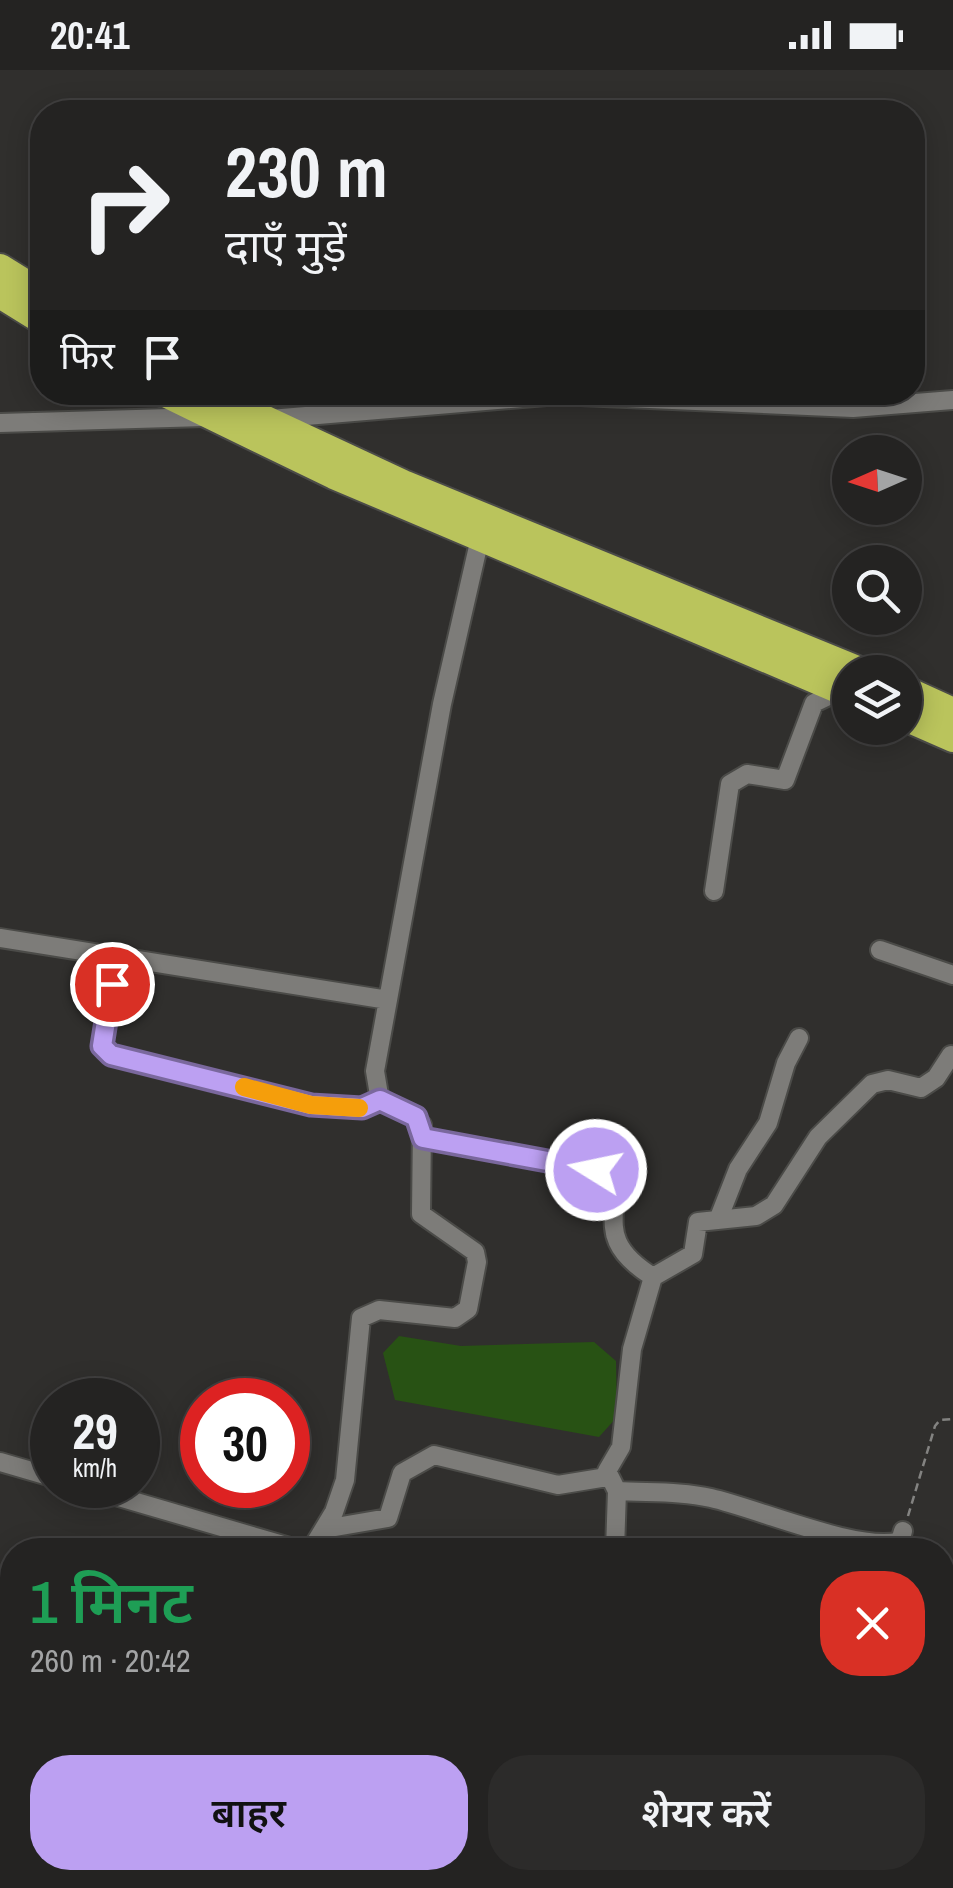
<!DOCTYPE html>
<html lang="hi">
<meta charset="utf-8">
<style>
body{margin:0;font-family:"Archivo Narrow","Noto Sans Devanagari",sans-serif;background:#2c2b2a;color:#f1f3f6;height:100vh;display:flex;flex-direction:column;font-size:38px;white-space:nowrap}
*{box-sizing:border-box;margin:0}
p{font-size:32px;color:#a3a4a5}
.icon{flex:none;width:55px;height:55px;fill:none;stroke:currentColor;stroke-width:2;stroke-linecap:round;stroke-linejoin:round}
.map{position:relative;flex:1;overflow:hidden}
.details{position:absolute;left:0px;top:1468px;width:955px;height:352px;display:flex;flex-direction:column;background:#242322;border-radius:40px 40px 0 0;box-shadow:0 5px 25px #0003,0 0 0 2px #414040}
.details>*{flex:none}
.hud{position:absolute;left:30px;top:30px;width:895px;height:305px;border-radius:40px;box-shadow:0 5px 25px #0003,0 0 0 2px #414040;background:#242322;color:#f1f3f6;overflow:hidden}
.needle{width:65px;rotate:267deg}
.buttons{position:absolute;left:832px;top:365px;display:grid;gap:20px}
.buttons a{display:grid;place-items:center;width:90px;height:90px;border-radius:50%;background:#242322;box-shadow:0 5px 25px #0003,0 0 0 2px #414040;font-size:50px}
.speed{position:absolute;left:30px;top:1308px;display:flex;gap:20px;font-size:50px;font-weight:700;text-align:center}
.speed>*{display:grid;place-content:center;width:130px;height:130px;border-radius:50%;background:#242322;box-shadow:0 5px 25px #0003,0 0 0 2px #414040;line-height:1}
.speed small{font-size:25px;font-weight:400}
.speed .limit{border:15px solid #d22;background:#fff;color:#111}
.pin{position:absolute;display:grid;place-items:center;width:85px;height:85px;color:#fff;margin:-42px;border:5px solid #fff;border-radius:50%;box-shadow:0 2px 10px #0007}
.me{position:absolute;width:110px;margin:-55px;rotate:280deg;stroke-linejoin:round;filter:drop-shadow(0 0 8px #0008)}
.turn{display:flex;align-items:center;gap:35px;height:210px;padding:0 30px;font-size:45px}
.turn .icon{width:130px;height:130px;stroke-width:2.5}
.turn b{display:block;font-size:70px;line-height:85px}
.then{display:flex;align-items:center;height:95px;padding:0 30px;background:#0003;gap:20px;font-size:38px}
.round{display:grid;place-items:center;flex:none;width:105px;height:105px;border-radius:40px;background:#2c2b2a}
.summary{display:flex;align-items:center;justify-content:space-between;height:170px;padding:0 30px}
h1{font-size:60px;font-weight:600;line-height:75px;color:#1e9e55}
.cta{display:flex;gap:20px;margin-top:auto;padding:20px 30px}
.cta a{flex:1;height:115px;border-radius:40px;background:#bca0f2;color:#111;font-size:40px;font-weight:600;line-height:115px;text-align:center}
.cta a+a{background:#2c2b2a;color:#f1f3f6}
.status{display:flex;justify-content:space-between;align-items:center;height:70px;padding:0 50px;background:#242322;direction:ltr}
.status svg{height:28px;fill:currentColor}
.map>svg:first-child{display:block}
.water{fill:#285214}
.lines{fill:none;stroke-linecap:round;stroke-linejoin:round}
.minor-casing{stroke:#4b4b48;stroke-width:22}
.highway-casing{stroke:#4b4b48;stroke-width:32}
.path{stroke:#838381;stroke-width:2.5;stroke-dasharray:8 5;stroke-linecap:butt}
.minor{stroke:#7d7c79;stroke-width:18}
.highway{stroke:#bac45c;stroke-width:28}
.route-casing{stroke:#7a689d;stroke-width:25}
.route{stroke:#bca0f2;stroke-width:18}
.slow{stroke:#f59e0b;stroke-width:18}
</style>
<div class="status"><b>20:41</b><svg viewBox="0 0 49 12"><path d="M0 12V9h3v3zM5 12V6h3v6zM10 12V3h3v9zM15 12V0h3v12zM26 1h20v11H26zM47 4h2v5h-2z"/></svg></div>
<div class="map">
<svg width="953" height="1818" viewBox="0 0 953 1818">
<rect width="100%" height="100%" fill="#302f2d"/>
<path class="water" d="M399,1266L461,1276L594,1272L616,1291L617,1347L599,1367L395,1330L383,1283Z"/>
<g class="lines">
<g class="minor-casing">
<path id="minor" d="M270,349L558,325L853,338L953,330
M0,353L204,347
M714,821L730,714L747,704L785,710L814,633L841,620
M0,868L388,930
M880,880L953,905
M117,887L103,968L105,981L111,985L311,1035L362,1038L380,1031
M423,1068L605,1101C631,1138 586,1165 653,1207
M718,1150L738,1099L768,1053L786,993L799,968
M0,1392L52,1407
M78,1415L300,1480
M617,1421C648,1423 681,1421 711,1428C756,1438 860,1483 900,1471L903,1461
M324,1459L388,1448L402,1403L434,1385L558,1415L607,1407
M311,1480L334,1442L345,1410L361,1248L379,1240L455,1248L468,1239L477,1192L475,1182L421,1144L422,1055L408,1042L380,1031L375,1001L442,634L480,468
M615,1480L617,1421L607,1401L621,1377L632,1279L653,1207L693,1184L698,1152L756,1146L774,1135L818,1067L872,1014L888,1010L921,1018L936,1008L951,985
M942,1723L953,1724
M446,1808L450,1818
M559,1808L594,1818
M869,1808L890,1818
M183,1818L185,1808
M374,1818L378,1808
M645,1818L654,1808"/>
</g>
<g class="highway-casing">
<path id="highway" d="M0,198L42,224
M0,224L42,250
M163,322L334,405L850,624
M206,322L403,414L862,602
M905,620L953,642
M905,647L953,668"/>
</g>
<path class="path" d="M908,1446L935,1356L940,1350L953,1349"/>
<use href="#minor" class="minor"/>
<use href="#highway" class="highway"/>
</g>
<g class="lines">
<g class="route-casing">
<path id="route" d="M112,914L102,976L111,985L311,1035L362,1038L380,1030L416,1047L423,1068L596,1100"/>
</g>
<use href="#route" class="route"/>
<path class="slow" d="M244,1017L311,1035L359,1038"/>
</g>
</svg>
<div class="buttons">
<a><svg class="needle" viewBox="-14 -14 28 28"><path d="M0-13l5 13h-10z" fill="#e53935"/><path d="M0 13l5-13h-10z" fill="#a3a4a5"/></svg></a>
<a><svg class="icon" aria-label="search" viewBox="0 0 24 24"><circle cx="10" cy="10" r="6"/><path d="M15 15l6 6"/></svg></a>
<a><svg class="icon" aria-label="layers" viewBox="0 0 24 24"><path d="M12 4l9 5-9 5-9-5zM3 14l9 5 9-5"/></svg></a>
</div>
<div class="speed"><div>29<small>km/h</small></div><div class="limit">30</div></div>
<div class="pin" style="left:112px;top:914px;background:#d93025"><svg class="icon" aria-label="arrive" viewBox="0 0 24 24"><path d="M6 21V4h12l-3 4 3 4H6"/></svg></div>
<svg class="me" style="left:596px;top:1100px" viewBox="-20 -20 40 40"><circle r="17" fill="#bca0f2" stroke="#fff" stroke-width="3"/><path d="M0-11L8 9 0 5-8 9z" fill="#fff"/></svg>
<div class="hud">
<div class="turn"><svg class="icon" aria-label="right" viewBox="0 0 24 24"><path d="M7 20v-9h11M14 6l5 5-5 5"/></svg><div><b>230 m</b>दाएँ मुड़ें</div></div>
<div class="then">फिर<svg class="icon" aria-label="arrive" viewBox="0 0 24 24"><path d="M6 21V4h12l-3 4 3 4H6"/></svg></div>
</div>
<section class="details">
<div class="summary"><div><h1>1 मिनट</h1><p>260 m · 20:42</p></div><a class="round" style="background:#d93025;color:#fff"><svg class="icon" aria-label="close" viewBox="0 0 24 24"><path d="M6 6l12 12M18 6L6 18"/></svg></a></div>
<div class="cta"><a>बाहर</a><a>शेयर करें</a></div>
</section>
</div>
